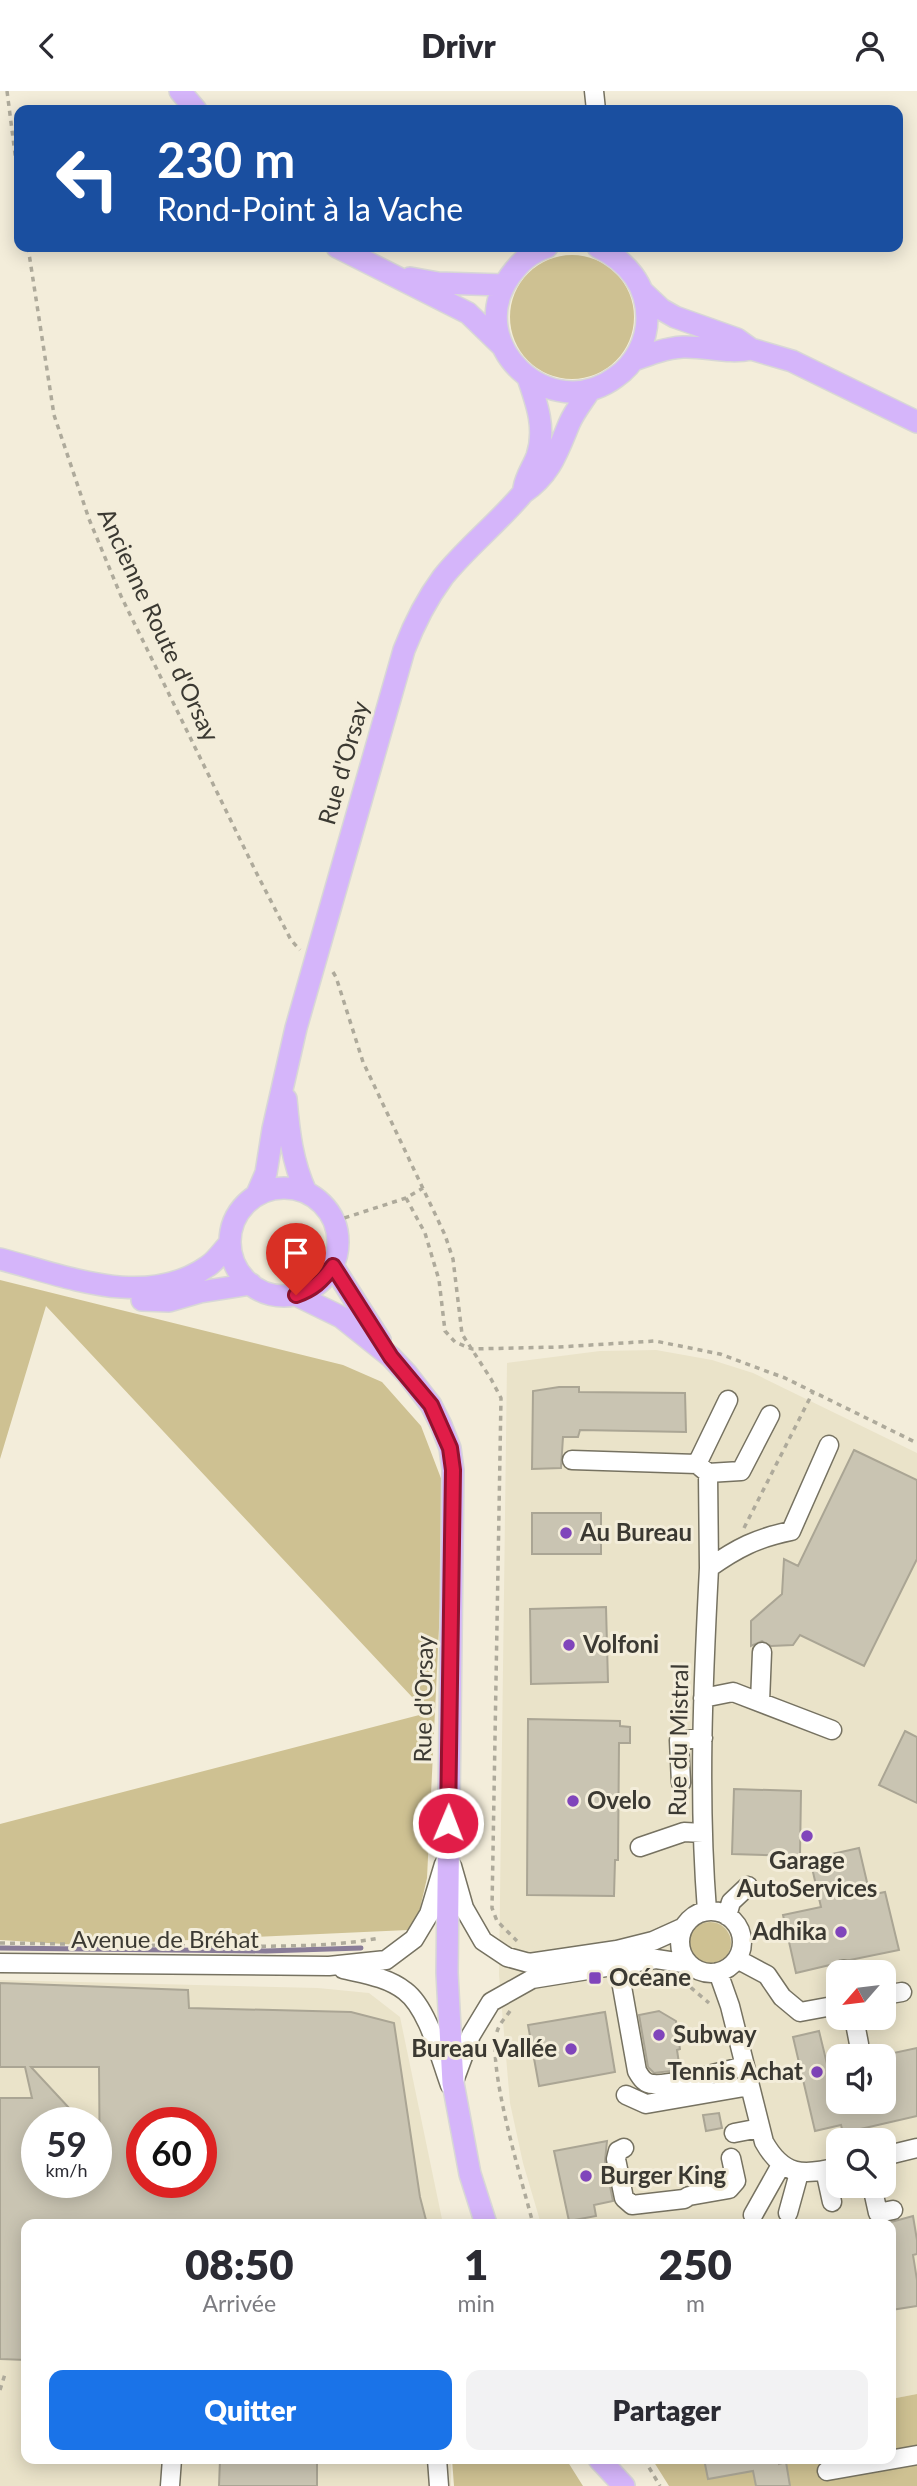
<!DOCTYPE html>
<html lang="fr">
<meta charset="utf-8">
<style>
body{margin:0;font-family:Lato,sans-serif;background:#f2f2f3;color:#2b2b33;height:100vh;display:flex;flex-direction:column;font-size:26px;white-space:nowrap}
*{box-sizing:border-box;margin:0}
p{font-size:23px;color:#7c7c81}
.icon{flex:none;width:38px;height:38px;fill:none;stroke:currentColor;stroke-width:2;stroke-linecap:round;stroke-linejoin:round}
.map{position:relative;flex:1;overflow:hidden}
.side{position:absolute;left:21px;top:2128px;width:875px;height:245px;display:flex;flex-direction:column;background:#fff;border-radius:14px;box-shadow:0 4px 18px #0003}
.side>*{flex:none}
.top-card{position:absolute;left:14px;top:14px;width:889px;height:147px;border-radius:14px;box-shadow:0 4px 18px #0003;background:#1a4fa0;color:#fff;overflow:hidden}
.needle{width:46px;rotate:242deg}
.fabs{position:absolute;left:826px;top:1869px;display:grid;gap:14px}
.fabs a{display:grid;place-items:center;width:70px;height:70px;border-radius:14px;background:#fff;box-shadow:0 4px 18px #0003;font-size:35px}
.speed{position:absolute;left:21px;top:2016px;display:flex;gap:14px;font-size:35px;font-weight:700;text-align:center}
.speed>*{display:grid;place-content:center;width:91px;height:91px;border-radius:50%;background:#fff;box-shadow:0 4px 18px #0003;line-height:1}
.speed small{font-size:18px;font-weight:400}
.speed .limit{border:10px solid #d22;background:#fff;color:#111}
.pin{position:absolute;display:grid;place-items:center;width:60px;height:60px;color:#fff;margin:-72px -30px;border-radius:50% 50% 50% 0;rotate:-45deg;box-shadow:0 0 7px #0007}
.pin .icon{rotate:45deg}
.me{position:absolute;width:77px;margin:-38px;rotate:1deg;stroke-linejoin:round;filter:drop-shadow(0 0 5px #0008)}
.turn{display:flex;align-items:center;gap:24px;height:147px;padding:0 28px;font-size:32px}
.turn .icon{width:91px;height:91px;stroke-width:2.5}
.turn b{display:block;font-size:49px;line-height:60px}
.eta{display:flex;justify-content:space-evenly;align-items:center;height:119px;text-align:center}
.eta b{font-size:42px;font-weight:800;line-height:49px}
.action{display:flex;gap:14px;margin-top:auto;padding:14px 28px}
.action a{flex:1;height:80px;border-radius:14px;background:#1a73e8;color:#fff;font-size:28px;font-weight:800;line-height:80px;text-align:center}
.action a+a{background:#f2f2f3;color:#2b2b33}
header{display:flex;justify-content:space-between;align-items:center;height:91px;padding:0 28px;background:#fff;font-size:32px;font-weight:800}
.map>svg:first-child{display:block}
.built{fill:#eae3c9;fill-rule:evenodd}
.green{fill:#cec192}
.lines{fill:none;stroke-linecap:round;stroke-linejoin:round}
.stream{stroke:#897c98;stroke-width:5}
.building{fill:#c9c4b2;stroke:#aaa594;stroke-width:2;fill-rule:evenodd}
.minor-casing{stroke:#767261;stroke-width:21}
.major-casing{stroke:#d8d7d6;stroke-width:24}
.path{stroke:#aeaa9b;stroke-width:3.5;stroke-dasharray:5 5;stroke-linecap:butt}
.minor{stroke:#fff;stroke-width:18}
.major{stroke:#d5b5fa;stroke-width:21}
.route-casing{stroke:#92132f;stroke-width:18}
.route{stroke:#e11d48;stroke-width:12}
.poi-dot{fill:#8045bb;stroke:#f3edda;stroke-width:2.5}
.labels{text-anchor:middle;stroke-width:6;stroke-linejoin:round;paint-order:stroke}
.street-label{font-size:24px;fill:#3b3932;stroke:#f3edda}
.poi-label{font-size:24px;font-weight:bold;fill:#3b3932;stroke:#f3edda;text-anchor:start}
</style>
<header><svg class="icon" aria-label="back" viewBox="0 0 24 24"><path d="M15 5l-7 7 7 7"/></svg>Drivr<svg class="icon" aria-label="person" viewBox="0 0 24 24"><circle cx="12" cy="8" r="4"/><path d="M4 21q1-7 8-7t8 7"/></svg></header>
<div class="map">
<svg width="917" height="2395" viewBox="0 0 917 2395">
<rect width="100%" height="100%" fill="#f3edda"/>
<path class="built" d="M656,1259L712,1269L753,1282L917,1362V2303L891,2308V2133H541L523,2072L510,2012L499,1884L507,1272L600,1260ZM838,1881H884V1927H838ZM838,1965H884V2011H838ZM838,2049H884V2095H838Z
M0,1889L318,1897L369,1902L400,1926L443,2133H26V2368H451V2395H0ZM37,2032H96V2091H37ZM142,2032H201V2091H142Z"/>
<path class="green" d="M510 226a62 62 0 1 1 124 0a62 62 0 1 1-124 0Z
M0,1189L343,1274L382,1291L421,1335L442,1390L440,1516L427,1787L418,1826L408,1839L80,1854L0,1849V1733L427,1622L46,1215L0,1368Z
M689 1852a21 21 0 1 1 42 0a21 21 0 1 1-42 0Z
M917,2303V2395H669L652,2368H891V2308Z
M452,2368H566L583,2395H454Z"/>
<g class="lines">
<path class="stream" d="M0,1857L266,1860L361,1857"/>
</g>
<path class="building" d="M559,1296H579V1301L685,1302L686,1341L580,1339L578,1346H563L561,1377L532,1378L533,1300Z
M854,1359L917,1389V1468L864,1575L800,1544L793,1554L771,1555L762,1550L751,1555V1530L782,1503L784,1468L798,1475Z
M532,1422H601V1463H532Z
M606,1516L608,1591L531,1593L530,1518Z
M528,1628L620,1630V1635L630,1636V1652H619L618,1769H615L614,1805L527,1804Z
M905,1640L917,1646V1712L879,1694Z
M734,1698L801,1700L800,1765L732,1763Z
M859,1757L870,1804L885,1801L899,1859L850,1869H840L834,1873L796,1882L783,1824L821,1816L810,1768Z
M0,1892L188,1899L189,1917L351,1921L394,1932L420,2106L427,2133H26V2269L0,2268V2007H32L25,1976H0ZM31,1976H99L100,2091H37V2032H83ZM142,2032H201V2091H142Z
M659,1920L676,1930L680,1958L677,1959L680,1979L654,1982L648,1976L639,1924Z
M605,1921L615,1981L539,1995L528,1934Z
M819,1940L828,1977L838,1974V2011H884V1964L917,1957V2025L843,2042L841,2034L815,2040L793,1946Z
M719,2022L722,2037L706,2040L703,2024Z
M607,2050L605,2070L613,2110L594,2114L596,2125L569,2130L554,2060Z
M913,2125L917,2149V2163L913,2164L917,2189V2215L891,2219V2131Z
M220,2368H317V2395H219Z
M704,2368H779V2373L786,2371L790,2395H756L753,2380L708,2388Z"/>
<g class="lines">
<g class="minor-casing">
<path id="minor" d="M594,0L596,19
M572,1369L697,1373L708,1382L709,1477
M697,1373L728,1309
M708,1382L741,1380L770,1324
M703,1607L733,1601L832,1639
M760,1611L762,1561
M681,1692L679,1649L703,1647
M640,1756L684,1741L703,1742
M452,1775L464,1817L483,1850L507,1866L529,1872L617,1859L653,1850L684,1836
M707,1820C698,1706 703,1592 709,1477C737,1457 757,1447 791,1440L829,1354
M680 1851a31 31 0 1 1 62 0a31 31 0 1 1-62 0Z
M727,1825L731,1811L748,1795
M737,1868L767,1884L782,1906L800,1921L838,1914
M0,1872L329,1875L386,1869L414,1848L429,1823L444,1773
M618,1873L637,1980C641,1987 645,1993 653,1993C674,1995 722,1980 745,1975
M343,1878C364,1883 387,1886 405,1900C428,1917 440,1967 450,1994
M844,1879L845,1881
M718,1881L730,1915L764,2051C783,2085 803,2085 838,2076
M884,1904L902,1901
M854,1927L859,1953
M454,1990L471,1944L491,1911L532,1888L656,1868L689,1873
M626,2004L646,2013L750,1995
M734,2042L760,2037
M624,2057L618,2060L616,2068L624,2107L632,2114L684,2108L689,2105L729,2098L736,2090L731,2067
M884,2065L917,2057
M825,2079L832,2111
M872,2095L878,2122L893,2119
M788,2122L799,2082
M753,2124L781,2074
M437,2368L439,2395
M827,2380L917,2364
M170,2395L172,2368"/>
</g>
<g class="major-casing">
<path id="major" d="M180,0L196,19
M337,156L468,222L502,255
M547,156C530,162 520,171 510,185C462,253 550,335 616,286C635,273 647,250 647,227C647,193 626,170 598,156
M410,187L438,192L504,194
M643,201L661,218L675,226L737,248L751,258L792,270L917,331
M634,269C650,263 666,257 683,256C706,255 728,263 751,258
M524,397C526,385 533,376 537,365C546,338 537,313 528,287
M286,1008C289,1042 292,1070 306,1101
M230 1151a54 54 0 1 1 108 0a54 54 0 1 1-108 0Z
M257,1103L266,1082L273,1038L296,937L404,559C414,533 426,509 443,486C467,456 498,432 523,402C550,384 557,362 569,333C574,321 583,310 590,299
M0,1168C66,1185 146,1219 208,1175C216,1170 223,1159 230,1152
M333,1175L380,1249
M296,1204L341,1226L391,1266L407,1283L431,1314L441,1334L450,1357L453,1379L447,1882L453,1992L470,2083L486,2133
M142,1209L169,1210L200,1201L251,1193
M599,2368L624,2395"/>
</g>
<path class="path" d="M7,0L19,94
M28,156L54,324L89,428L121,505L257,783L291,849L300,859
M333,881L336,886L363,971L445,1144L453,1168L462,1243L491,1288L501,1307L492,1817L497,1830L517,1850
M406,1107L425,1142L439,1189L445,1240L455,1251L472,1258L559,1256L655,1250L720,1263L785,1287L917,1352
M335,1130L406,1107L423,1097
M744,1437L813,1301
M0,1852L204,1855
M211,1855C267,1855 325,1857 380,1847
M683,1890L709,1912
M510,1920C506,1926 500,1932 498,1938C484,1969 524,2096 533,2133
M0,2299L5,2283
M644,2368L660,2395"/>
<use href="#minor" class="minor"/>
<use href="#major" class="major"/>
</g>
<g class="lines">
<g class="route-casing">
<path id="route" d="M296,1204C313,1198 322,1190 333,1175L391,1266L431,1314L450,1357L453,1379L448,1732"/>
</g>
<use href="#route" class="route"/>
</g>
<g class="poi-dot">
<circle cx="566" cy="1442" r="7"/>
<circle cx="569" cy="1554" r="7"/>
<circle cx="573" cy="1710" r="7"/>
<circle cx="807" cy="1745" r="7"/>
<circle cx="841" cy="1841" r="7"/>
<rect x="588" y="1880" width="14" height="14" rx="3.5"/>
<circle cx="659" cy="1944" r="7"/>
<circle cx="571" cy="1958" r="7"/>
<circle cx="817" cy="1981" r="7"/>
<circle cx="586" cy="2085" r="7"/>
</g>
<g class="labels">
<g class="street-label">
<text transform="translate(158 534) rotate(65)" y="8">Ancienne Route d'Orsay</text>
<text transform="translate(344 672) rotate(-74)" y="8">Rue d'Orsay</text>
<text transform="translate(424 1608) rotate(-89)" y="8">Rue d'Orsay</text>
<text transform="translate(679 1649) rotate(-89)" y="8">Rue du Mistral</text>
<text x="165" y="1857">Avenue de Bréhat</text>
</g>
<g class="poi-label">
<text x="580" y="1450">Au Bureau</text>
<text x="583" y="1562">Volfoni</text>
<text x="587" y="1718">Ovelo</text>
<text x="807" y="1778" text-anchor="middle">Garage<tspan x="807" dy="28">AutoServices</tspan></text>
<text x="827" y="1849" text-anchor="end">Adhika</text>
<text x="609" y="1895">Océane</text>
<text x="673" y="1952">Subway</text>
<text x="557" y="1966" text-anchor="end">Bureau Vallée</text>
<text x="803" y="1989" text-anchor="end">Tennis Achat</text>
<text x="600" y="2093">Burger King</text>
</g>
</g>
</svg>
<div class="fabs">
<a><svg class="needle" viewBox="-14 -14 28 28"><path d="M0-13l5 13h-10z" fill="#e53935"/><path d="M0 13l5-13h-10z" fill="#7c7c81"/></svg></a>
<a><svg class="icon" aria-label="sound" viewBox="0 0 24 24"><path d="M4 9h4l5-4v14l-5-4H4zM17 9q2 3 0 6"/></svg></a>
<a><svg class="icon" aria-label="search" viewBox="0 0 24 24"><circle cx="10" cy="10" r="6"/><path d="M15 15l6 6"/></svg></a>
</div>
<div class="speed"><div>59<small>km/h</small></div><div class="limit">60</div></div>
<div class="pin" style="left:296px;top:1204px;background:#d93025"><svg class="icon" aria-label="arrive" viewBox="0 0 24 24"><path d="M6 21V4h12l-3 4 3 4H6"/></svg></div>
<svg class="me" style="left:448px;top:1732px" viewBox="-20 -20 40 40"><circle r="17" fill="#e11d48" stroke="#fff" stroke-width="3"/><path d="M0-11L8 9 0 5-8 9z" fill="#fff"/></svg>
<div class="top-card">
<div class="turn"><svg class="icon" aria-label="left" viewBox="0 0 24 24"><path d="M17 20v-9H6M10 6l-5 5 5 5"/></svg><div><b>230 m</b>Rond-Point à la Vache</div></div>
</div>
<section class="side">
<div class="eta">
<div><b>08:50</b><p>Arrivée</p></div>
<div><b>1</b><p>min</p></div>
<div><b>250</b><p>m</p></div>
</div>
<div class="action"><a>Quitter</a><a>Partager</a></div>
</section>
</div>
